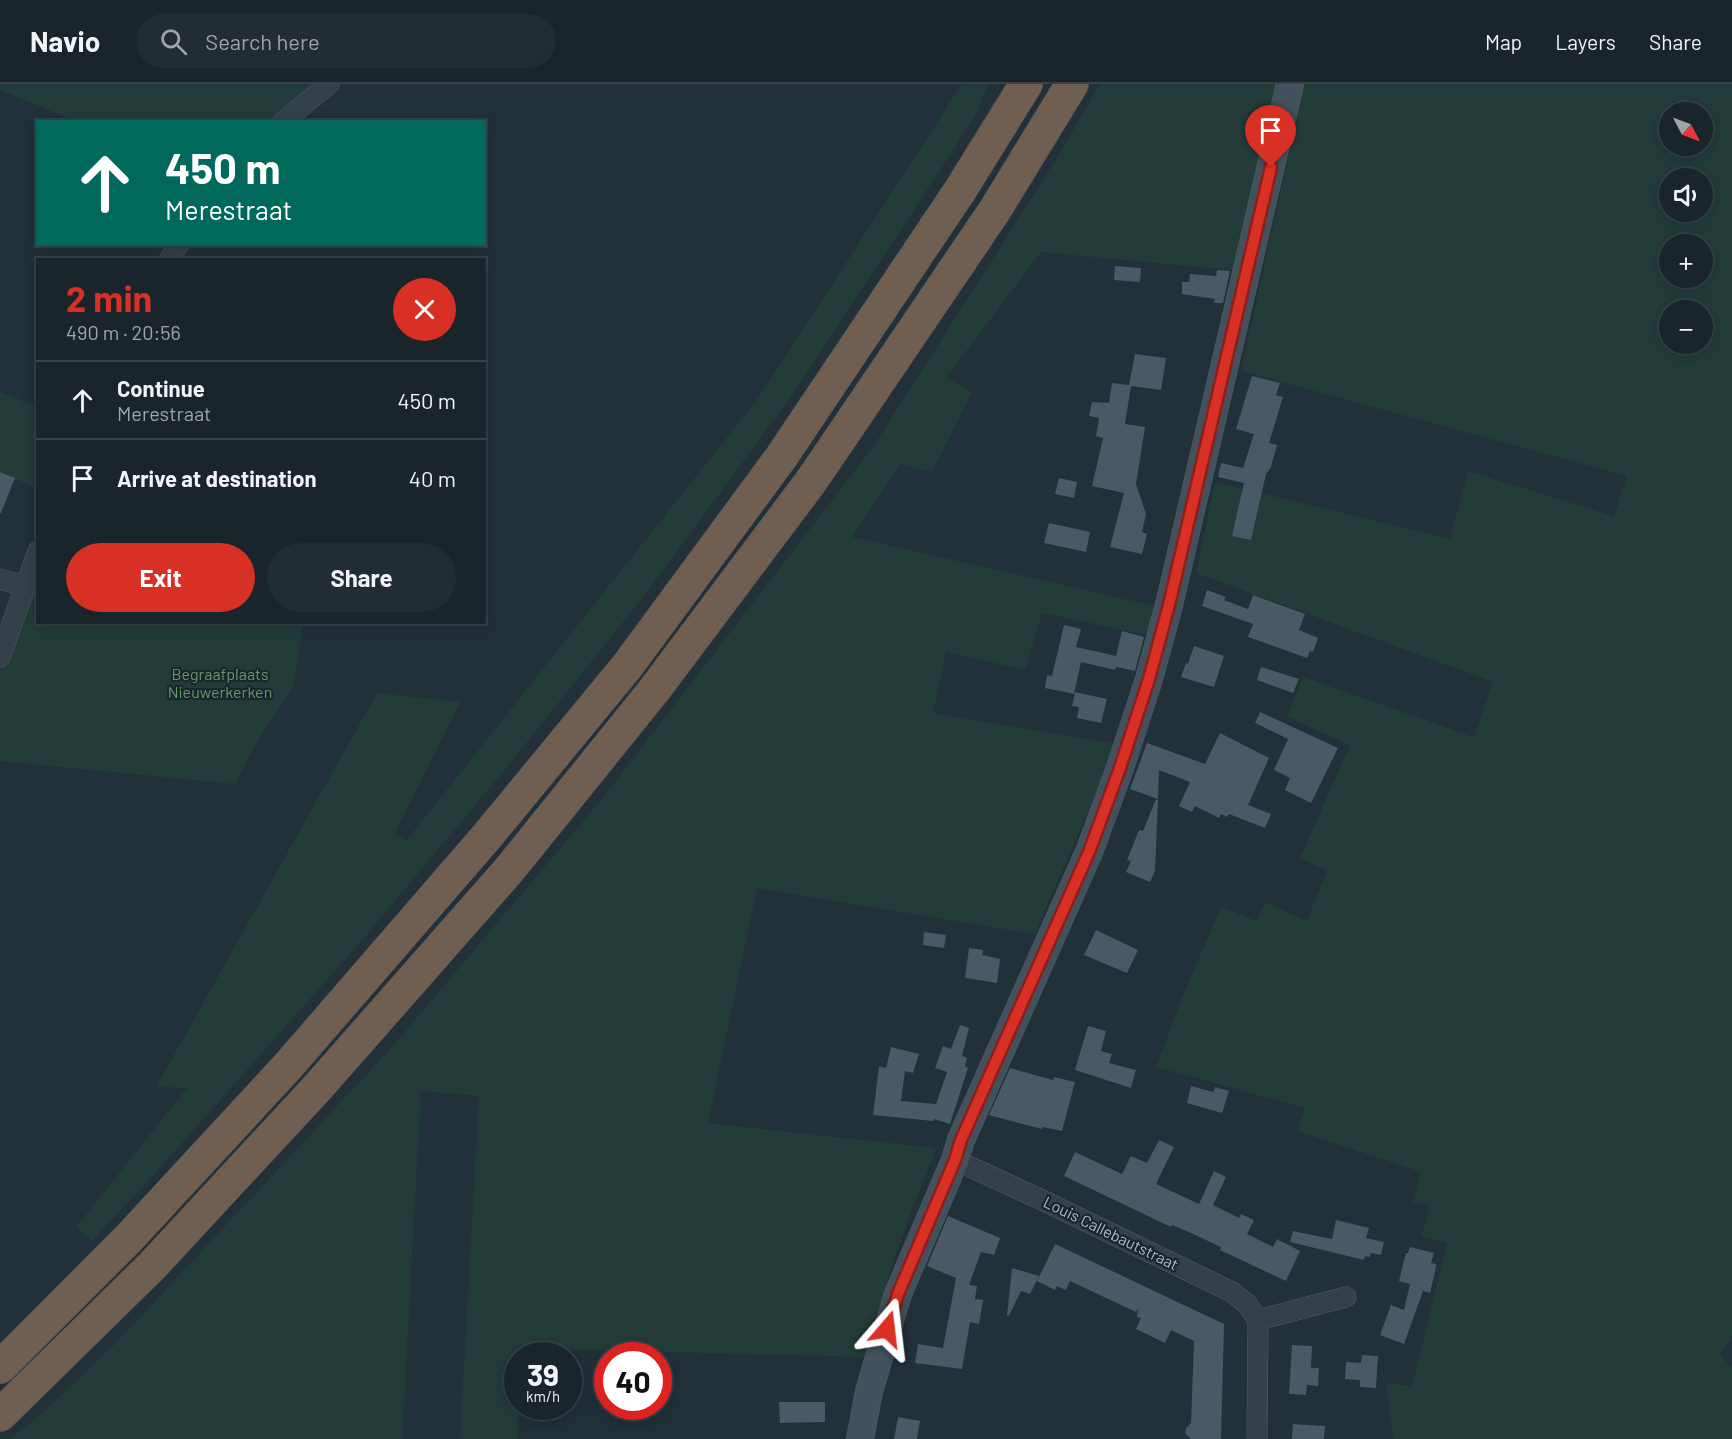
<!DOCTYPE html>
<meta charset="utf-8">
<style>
body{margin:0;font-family:Barlow,sans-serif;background:#222c33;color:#f1f3f6;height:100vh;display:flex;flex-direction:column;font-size:22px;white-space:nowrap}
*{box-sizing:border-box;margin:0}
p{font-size:20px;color:#9fa4a9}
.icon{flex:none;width:33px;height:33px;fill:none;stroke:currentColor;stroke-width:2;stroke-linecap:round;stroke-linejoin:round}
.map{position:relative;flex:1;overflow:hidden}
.side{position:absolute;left:36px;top:174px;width:450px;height:366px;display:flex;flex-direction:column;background:#19242b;border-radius:0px;box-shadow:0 3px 15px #0003,0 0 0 2px #374147}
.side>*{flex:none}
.top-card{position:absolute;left:36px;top:36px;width:450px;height:126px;border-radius:0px;box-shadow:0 3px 15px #0003,0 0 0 2px #374147;background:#00695c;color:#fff;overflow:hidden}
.needle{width:39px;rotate:131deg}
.tools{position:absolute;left:1659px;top:18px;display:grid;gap:12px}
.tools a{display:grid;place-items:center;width:54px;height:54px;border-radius:50%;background:#19242b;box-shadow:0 3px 15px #0003,0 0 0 2px #374147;font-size:30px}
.speed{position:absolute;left:504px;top:1258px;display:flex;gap:12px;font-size:30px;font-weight:700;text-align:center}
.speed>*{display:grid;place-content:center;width:78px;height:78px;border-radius:50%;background:#19242b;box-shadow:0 3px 15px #0003,0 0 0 2px #374147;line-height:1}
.speed small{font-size:15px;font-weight:400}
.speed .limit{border:9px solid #d22;background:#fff;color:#111}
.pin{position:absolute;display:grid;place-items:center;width:51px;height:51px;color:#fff;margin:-62px -26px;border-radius:50% 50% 50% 0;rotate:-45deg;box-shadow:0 0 6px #0007}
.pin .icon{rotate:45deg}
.me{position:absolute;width:66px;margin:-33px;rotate:17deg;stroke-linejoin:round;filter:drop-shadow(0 0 4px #0008)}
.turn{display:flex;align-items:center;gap:21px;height:126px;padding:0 30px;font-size:27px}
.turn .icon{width:78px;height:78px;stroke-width:2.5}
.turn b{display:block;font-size:42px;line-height:51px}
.round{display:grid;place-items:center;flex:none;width:63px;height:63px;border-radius:32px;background:#222c33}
.overview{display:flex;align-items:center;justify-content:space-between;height:102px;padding:0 30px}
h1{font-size:36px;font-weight:700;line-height:45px;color:#d93025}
.primary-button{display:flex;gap:12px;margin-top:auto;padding:12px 30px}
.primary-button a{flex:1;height:69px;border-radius:36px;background:#d93025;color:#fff;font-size:24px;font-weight:700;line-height:69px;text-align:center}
.primary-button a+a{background:#222c33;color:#f1f3f6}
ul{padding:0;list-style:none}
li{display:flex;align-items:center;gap:18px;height:78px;padding:0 30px;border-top:2px solid #374147}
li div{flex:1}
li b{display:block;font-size:22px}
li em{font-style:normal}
header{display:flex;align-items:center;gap:36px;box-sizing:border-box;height:84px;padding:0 30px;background:#19242b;border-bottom:2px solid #374147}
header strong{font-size:28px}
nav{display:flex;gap:33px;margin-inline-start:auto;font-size:21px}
.search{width:420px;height:54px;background:#222c33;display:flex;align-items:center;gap:15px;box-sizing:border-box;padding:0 21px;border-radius:33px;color:#9fa4a9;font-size:22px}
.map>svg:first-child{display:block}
.green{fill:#233c39;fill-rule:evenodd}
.building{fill:#485a65}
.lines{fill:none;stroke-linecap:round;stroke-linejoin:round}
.street-casing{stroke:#525f67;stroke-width:21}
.secondary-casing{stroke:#525f67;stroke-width:28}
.highway-casing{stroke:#3f4c54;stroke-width:34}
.street{stroke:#34414a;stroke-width:20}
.secondary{stroke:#42515d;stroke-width:27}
.highway{stroke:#705e51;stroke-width:33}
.route-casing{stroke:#8d1f18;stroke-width:15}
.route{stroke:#d93025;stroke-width:10}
.labels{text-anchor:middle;stroke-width:4.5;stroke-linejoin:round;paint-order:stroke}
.park-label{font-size:16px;fill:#669767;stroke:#1a262e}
.street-label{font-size:16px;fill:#afbcc6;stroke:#1a262e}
</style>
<header>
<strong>Navio</strong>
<div class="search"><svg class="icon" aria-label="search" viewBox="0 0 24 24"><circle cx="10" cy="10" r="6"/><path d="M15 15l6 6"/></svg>Search here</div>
<nav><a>Map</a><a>Layers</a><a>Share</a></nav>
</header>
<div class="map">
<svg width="1732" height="1355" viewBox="0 0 1732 1355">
<rect width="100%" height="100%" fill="#213039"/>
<path class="green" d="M0,0H317L295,15L271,38L75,37L0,6Z
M962,0H988L977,30L790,314L647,508L508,682L358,861L150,1095L92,1157L76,1143L187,1004L156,1003L377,609L460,618L395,749L406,757L759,313Z
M1100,0H1281L1239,187L1041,168L946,294L972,308L932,388L900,380L852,453L1155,522L1148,551L1042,529L1025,586L946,568L933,629L1117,660L1035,850L757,804L708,1039L936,1064L897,1166L864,1273L521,1264L520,1272H518V1355H460L479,1012L421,1007L402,1355H9L36,1335L115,1260L392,963L601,716L873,363L1055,77Z
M1304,0H1732V1253L1720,1271L1732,1283V1355H1393L1386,1299L1412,1302L1447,1160L1421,1152L1430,1122L1413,1118L1421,1088L1297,1047L1305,1024L1156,983L1183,911L1221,823L1257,837L1265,818L1307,837L1327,787L1300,774L1350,661L1287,633L1303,593L1474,653L1493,598L1196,489L1215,398L1450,455L1468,387L1614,432L1627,392L1241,287ZM1670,28H1702V62H1670ZM1670,94H1702V128H1670ZM1670,160H1702V194H1670ZM1670,226H1702V260H1670Z
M0,308L37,323V404L0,388Z
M37,483L38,538L303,539L294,601L254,663L235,700L0,677V584Z"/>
<path class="building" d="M1115,182L1141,184L1140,198L1114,196Z
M1217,186L1230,187L1223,219H1214L1215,215L1182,210V198H1189L1190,190L1216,192Z
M1135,270L1166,274L1161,306L1131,302L1125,340L1145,343L1136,400L1146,430L1142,448L1147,450L1142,470L1110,463L1124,409L1092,402L1103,354L1096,352L1099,334L1089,332L1092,318L1109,319L1112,299L1129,301Z
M1252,292L1280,299L1276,311L1283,313L1269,359L1277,361L1271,383L1266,390L1251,456L1232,452L1244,399L1218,393L1221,379L1243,384L1254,350L1236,345Z
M0,388L15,394L1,429H0Z
M1059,394L1077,398L1074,414L1055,410Z
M1049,439L1090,448L1086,468L1044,459Z
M1207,506L1226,513L1224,516L1248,525L1253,511L1305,530L1299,546L1318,554L1313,568L1310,567L1307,574L1248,553L1253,540L1202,522Z
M1064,541L1081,545L1076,563L1116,572L1122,547L1144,553L1135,587L1116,583L1115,586L1081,578L1074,610L1045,604L1047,591L1052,592Z
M1194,562L1224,572L1214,603L1181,593L1186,579L1188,580Z
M1261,583L1299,595L1293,609L1257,596Z
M1075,608L1107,615L1101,639L1077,634L1079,623L1072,622Z
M1260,628L1338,664L1311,719L1285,706L1290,694L1274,686L1288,655L1255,639Z
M1220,649L1269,674L1248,721L1271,730L1265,744L1229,730L1227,733L1221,730L1219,734L1195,722L1192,728L1179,722L1190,698L1159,686L1158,715L1130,705L1147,659L1205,680Z
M1156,715L1158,716L1155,787L1150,798L1126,788L1131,777L1127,776L1139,746L1143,747Z
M1096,846L1138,866L1127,889L1084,871Z
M924,848L946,851L944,864L923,861Z
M969,864L983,866L982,871L1000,875L997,899L965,894Z
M960,941L969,944L962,972L967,974L965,982L968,984L950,1040L934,1035L933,1037L873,1031L879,982L886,984L891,963L919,970L913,989L905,987L901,1017L936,1020L947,988L935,984L943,962L951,965Z
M1088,942L1106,947L1101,967L1112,970L1109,979L1136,986L1131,1004L1075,986Z
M1010,984L1053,996L1054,993L1075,998L1062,1047L1043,1043L1042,1045L989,1031Z
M1191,1002L1213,1008L1215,1003L1229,1007L1222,1029L1187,1019Z
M1159,1056L1174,1063L1156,1100L1199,1120L1214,1087L1226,1093L1213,1121L1239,1134L1241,1130L1254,1136L1247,1150L1273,1163L1277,1155L1300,1167L1286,1197L1220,1166L1221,1163L1191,1149L1172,1141L1171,1143L1064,1092L1075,1068L1122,1090L1131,1072L1147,1079Z
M948,1132L1000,1154L994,1171L981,1168L969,1201L977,1202L975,1215L983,1216L979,1240L970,1238L962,1285L915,1279L918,1260L943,1264L956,1194L927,1182Z
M1336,1136L1369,1144L1366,1154L1384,1158L1381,1171L1371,1169L1370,1173L1365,1172L1364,1176L1290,1158L1293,1147L1332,1155Z
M1055,1160L1224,1240L1221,1355H1191L1185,1349L1186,1344L1191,1339L1194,1257L1171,1246L1165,1259L1136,1245L1141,1234L1137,1233L1138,1224L1136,1228L1070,1197L1066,1206L1057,1202L1055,1206L1037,1197Z
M1410,1163L1434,1169L1431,1179L1436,1180V1183L1430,1209L1423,1207L1404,1260L1380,1251L1391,1221L1404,1226L1410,1200L1399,1197L1406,1169H1408Z
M1012,1184L1039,1192L1030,1210L1021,1207L1009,1232H1007Z
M1292,1261L1312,1262L1311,1284H1319L1318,1302L1307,1301L1306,1311L1289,1310Z
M1362,1271L1378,1272L1376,1304L1360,1303V1296L1345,1295L1346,1278L1361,1279Z
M779,1318H825V1338L780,1339Z
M898,1333L920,1337L917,1355H894Z
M1293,1340L1325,1342L1324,1355H1292Z"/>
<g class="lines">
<g class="street-casing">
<path id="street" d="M283,38L329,0
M169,176L179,160
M0,495L25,502
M0,573L38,467
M955,1076L1040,1115L1232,1208L1247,1220L1258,1236L1257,1355
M1258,1236L1346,1213"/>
</g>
<g class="secondary-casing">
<path id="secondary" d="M860,1355L869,1307L898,1210L955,1076L961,1056L1089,768L1120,684L1149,595L1169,521L1290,0"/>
</g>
<g class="highway-casing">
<path id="highway" d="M0,1283L128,1155L288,982L488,751L628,581L782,372L961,105L1026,0
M0,1331L152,1182L318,1003L509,786L655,605L812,396L995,126L1072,0"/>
</g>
<use href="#street" class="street"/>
<use href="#secondary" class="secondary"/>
<use href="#highway" class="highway"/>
</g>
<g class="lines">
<g class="route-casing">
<path id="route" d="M887,1245L898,1210L955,1076L961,1056L1089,768L1120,684L1149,595L1169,521L1271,83"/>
</g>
<use href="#route" class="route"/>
</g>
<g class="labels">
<g class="park-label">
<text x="220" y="596">Begraafplaats<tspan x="220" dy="18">Nieuwerkerken</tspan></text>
</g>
<g class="street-label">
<text transform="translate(1111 1149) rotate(26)" y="6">Louis Callebautstraat</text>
</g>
</g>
</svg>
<div class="tools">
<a><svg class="needle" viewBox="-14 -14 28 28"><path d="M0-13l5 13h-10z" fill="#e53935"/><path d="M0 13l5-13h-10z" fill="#9fa4a9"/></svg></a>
<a><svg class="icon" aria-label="sound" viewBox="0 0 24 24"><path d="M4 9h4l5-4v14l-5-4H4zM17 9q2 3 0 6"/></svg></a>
<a>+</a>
<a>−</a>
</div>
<div class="speed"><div>39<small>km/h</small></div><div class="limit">40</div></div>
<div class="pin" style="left:1271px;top:83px;background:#d93025"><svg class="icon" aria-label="arrive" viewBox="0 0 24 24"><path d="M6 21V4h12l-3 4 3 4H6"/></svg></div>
<svg class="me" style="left:887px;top:1245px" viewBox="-20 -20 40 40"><path d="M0-17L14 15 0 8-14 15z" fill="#d93025" stroke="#fff" stroke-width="4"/></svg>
<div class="top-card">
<div class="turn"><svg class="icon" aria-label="ahead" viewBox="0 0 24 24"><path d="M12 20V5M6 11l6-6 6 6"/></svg><div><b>450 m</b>Merestraat</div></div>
</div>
<section class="side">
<div class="overview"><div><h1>2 min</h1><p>490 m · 20:56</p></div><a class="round" style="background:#d93025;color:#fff"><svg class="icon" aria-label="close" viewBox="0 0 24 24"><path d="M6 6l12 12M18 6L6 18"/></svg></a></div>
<ul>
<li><svg class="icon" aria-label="ahead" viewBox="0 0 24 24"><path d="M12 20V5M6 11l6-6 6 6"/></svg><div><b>Continue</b><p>Merestraat</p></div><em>450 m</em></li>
<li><svg class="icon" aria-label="arrive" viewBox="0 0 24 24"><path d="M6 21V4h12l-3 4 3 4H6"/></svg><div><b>Arrive at destination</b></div><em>40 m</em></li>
</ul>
<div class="primary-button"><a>Exit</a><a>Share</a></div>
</section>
</div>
